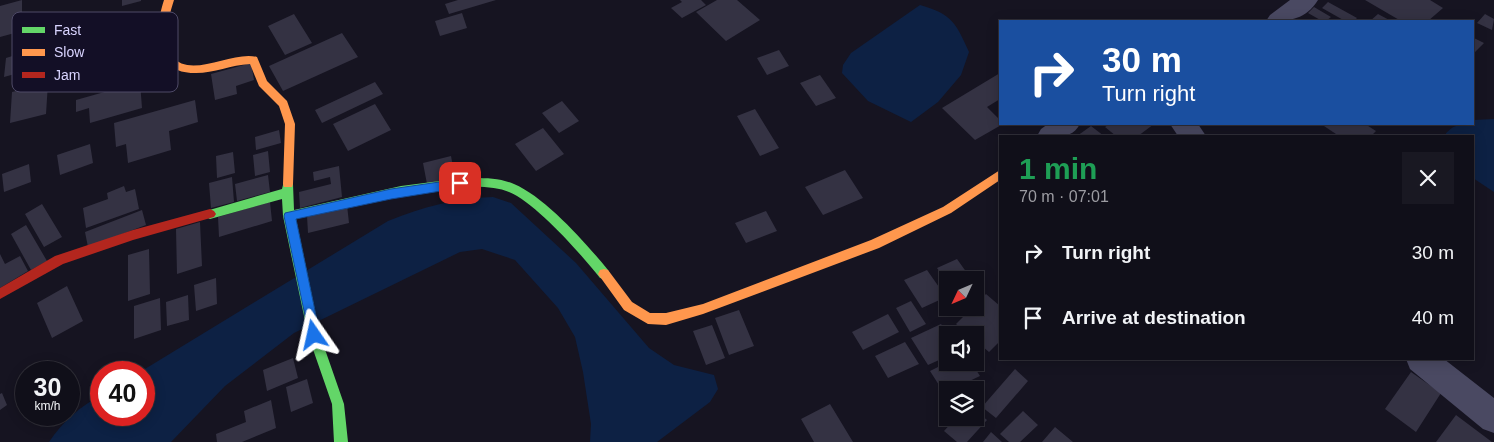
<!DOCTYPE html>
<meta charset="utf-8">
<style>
body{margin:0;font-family:Helvetica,sans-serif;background:#191822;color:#f1f3f6;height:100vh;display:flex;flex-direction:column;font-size:19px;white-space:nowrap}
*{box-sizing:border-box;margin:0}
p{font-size:16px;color:#9c9ca2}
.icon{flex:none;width:28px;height:28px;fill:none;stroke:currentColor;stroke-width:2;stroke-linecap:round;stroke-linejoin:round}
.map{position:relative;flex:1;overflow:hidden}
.side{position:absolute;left:999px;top:135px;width:475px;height:225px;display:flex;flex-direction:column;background:#100f19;border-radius:0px;box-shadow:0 2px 12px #0003,0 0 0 1px #302f38}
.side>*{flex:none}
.guide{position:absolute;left:999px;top:20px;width:475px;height:105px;border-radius:0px;box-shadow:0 2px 12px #0003,0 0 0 1px #302f38;background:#1a4fa0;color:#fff;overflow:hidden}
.needle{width:32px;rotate:226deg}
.controls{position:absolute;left:939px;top:271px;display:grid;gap:10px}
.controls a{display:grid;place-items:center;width:45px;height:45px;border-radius:0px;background:#100f19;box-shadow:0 2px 12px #0003,0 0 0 1px #302f38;font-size:25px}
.speed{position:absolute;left:15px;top:361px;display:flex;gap:10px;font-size:25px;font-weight:700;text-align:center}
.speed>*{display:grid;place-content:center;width:65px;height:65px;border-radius:50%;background:#100f19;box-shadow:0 2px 12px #0003,0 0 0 1px #302f38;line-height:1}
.speed small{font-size:12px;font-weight:400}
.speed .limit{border:8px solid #d22;background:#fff;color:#111}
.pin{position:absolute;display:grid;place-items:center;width:42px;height:42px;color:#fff;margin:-21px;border-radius:10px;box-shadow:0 2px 8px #0006}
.me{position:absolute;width:55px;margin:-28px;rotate:349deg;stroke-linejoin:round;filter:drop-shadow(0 0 4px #0008)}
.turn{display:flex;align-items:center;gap:18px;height:105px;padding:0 20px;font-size:22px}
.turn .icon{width:65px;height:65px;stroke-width:2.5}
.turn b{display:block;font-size:35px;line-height:42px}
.round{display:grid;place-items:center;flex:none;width:52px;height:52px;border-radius:0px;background:#191822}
.overview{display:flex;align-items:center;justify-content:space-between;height:85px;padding:0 20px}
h1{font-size:30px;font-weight:600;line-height:38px;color:#1e9e55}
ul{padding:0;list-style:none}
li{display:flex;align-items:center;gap:15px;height:65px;padding:0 20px}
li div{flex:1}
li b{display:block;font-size:19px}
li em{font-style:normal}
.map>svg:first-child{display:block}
.water{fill:#0d2144}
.building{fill:#343243}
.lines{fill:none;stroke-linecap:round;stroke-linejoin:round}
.street{fill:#4a4962;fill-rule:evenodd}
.fast{fill:#63d668;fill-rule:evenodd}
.slow{fill:#ff974d;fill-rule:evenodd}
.jam{fill:#b3261e;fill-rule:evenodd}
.route{fill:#1a73e8;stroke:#114b97}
.key{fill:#130f26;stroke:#4e4a67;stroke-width:1}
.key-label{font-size:14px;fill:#d9d4ff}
</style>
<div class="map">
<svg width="1494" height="442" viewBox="0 0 1494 442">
<rect width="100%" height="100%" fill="#161421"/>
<path class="water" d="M920,5C952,14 956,23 969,52L961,75L938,102L911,122L868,101L842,73L843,65L851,53Z
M1494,119V192L1473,178L1472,136H1444C1452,125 1459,124 1472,124L1473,120Z
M493,197L511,203L576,263L649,348L674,365L714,375L718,389L710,402L657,442H590L591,424L583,372L575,337L558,308L515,260L482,249L460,252L294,333L225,386L171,442H49C63,421 80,407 101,395V415H144V372H140L388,221C423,207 455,198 493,197Z"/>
<path class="building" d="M22,0V31L0,37V6Z
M122,0H141V1L122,6Z
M458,0H496L449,14L445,4Z
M680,0H701L706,5L682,18L671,8L682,2Z
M717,0H737L760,20L726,41L696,12Z
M1365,0H1430L1443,8L1428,21H1401Z
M1328,2L1357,18L1354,21H1345L1322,8Z
M1314,7L1331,17L1326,21H1322L1308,13Z
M462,13L467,28L440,36L435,21Z
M294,14L312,43L285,55L268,26Z
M1378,14L1391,21H1370Z
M1485,14L1494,19L1492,30L1477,23Z
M88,16V31L12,51L13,37Z
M342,33L358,57L283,91L269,66Z
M1472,37L1484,43L1472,55Z
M58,45V62L4,77L6,58L22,53V60L30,58V53Z
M779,50L789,66L767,75L757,58Z
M251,63L254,80L236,86L237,94L215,100L211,74Z
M1000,73V99L987,107L1000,120V124H1003L975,140L942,108Z
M820,75L836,98L816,106L800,83Z
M140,82L142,108L90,123L89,108L76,112V100Z
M375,82L383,94L322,123L315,110Z
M48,83L46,114L10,123L12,92Z
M195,100L198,122L169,131L171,150L128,163L126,144L116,147L114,123Z
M562,101L579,121L559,133L542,113Z
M375,104L391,130L348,151L333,124Z
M755,109L779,148L760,156L737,116Z
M1110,124H1154L1138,136H1116L1105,127Z
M1321,124H1365L1376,131L1371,136H1339Z
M1091,126L1104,136H1077Z
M543,128L564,154L536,171L515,144Z
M279,130L281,143L256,150L255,137Z
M90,144L93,163L60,175L57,155Z
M268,151L270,172L255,176L253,155Z
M233,152L235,173L217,178L216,156Z
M451,156L455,177L427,184L423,163Z
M29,164L31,182L4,192L2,174Z
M339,166L342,197L300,208L299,192L331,184L330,177L314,181L313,172Z
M845,170L863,198L823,215L805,187Z
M268,175L270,192L237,201L235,184Z
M232,177L234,202L211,208L209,183Z
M124,186L126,192L135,189L139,209L86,228L83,208L108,199L107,193Z
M270,202L272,221L219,237L218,217Z
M42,204L62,237L44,247L25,214Z
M347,205L349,223L308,233L307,216Z
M142,210L146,225L88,247L85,232Z
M766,211L777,231L746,243L735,223Z
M200,222L202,266L177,274L176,229Z
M26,225L47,261L31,270L11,234Z
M149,249L150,294L128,301V255Z
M0,254L5,264L20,256L28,271L0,288Z
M957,259L972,280H948V284L937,268Z
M927,270L946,297L922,308L904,280Z
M216,278L217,304L196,311L194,285Z
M67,286L83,321L52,338L37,303Z
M986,294L1000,306V341L989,352L975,340V335H969L956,324Z
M188,295L189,320L167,326L166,302Z
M160,298L161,330L134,339V306Z
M911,301L926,324L910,332L896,308Z
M739,310L754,346L729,355L715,318Z
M888,314L899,332L863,350L852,332Z
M941,324L948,334V356L928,365L911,338Z
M712,325L725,358L706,365L693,331Z
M905,342L919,364L888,378L875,356Z
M293,358L298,378L267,391L263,370Z
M948,362H971L980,376L944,393L930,371Z
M1015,369L1028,381L996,418L982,407Z
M1411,372L1441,393L1416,432L1385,409Z
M307,379L313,403L291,412L286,387Z
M2,393L7,405L0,410V394Z
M271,400L276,428L242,442H217L216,434L246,422L244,411Z
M830,404L853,442H814L801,419Z
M975,410L987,420L967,442H957L944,431L956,418H975Z
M1023,411L1038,425L1020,442H1009L1000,434Z
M1456,415L1492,442H1436Z
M1055,427L1073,442H1042Z
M991,432L1002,442H983Z"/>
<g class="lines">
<path class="street" d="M1290,0H1318C1305,21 1288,21 1266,21L1270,15Z
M1048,124H1080C1071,141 1054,136 1037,136L1041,129Z
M1170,124H1198L1206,136H1178Z
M1406,359H1444L1494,398V433L1483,429L1410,369Z"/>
<path class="fast" d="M463,178C480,178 498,177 514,184C545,197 586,243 608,270L610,274L608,278L604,279L600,278C581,254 536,203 509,192C466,174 343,208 296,219L320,335L344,404L348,442H334L332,404L308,335L283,216L282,199L210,219L206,217L204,214L206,211L282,189L284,181H292L293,184L294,210L401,186Z"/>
<path class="slow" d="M164,0H174C169,16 161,41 172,56C190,80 233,50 257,57L267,81L287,101L295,124L293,184L292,187H284L283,184L285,124L279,106L259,86L250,64C231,65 214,73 196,73C150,73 154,32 164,0Z
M1000,170V180L951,213L879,248L703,314L666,325L648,324L624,310L598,274L600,270L604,269L608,270L632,302L650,313H666L703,304L871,240L943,207Z"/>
<path class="jam" d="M210,209L214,211L216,214L214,217L133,240L63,264L0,299V288L55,256L133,230Z"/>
</g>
<path class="route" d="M460,179L465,183L460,188L391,199L296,219L320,335L319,339H310L284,216L285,213L391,189Z"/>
<rect x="12" y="12" width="166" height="80" rx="8" class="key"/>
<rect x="22" y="27" width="23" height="6" fill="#63d668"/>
<rect x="22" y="49" width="23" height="7" fill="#ff974d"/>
<rect x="22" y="72" width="23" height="6" fill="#b3261e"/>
<g class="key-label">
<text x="54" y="35">Fast</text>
<text x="54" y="57">Slow</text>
<text x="54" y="80">Jam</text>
</g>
</svg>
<div class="controls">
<a><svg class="needle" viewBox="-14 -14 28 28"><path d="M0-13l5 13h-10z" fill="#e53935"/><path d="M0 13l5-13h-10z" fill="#9c9ca2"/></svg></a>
<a><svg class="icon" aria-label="sound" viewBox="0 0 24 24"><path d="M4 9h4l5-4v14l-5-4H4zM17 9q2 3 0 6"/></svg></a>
<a><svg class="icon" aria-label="layers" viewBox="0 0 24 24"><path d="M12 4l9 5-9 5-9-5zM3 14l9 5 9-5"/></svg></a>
</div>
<div class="speed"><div>30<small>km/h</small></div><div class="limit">40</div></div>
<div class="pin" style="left:460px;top:183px;background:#d93025"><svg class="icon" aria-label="arrive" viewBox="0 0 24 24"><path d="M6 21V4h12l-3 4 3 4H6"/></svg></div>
<svg class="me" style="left:314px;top:335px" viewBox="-20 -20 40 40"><path d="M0-17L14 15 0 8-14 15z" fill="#1a73e8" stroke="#fff" stroke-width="4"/></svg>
<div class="guide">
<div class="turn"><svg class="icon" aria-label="right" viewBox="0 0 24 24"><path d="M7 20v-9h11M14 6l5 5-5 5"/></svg><div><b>30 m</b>Turn right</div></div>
</div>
<section class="side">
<div class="overview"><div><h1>1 min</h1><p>70 m · 07:01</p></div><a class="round"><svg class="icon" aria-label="close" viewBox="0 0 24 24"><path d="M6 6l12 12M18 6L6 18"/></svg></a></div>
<ul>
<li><svg class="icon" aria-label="right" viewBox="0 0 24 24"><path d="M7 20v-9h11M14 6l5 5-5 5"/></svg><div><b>Turn right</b></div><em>30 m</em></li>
<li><svg class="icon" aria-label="arrive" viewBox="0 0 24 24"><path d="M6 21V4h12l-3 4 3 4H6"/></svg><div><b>Arrive at destination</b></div><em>40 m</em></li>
</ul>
</section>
</div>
